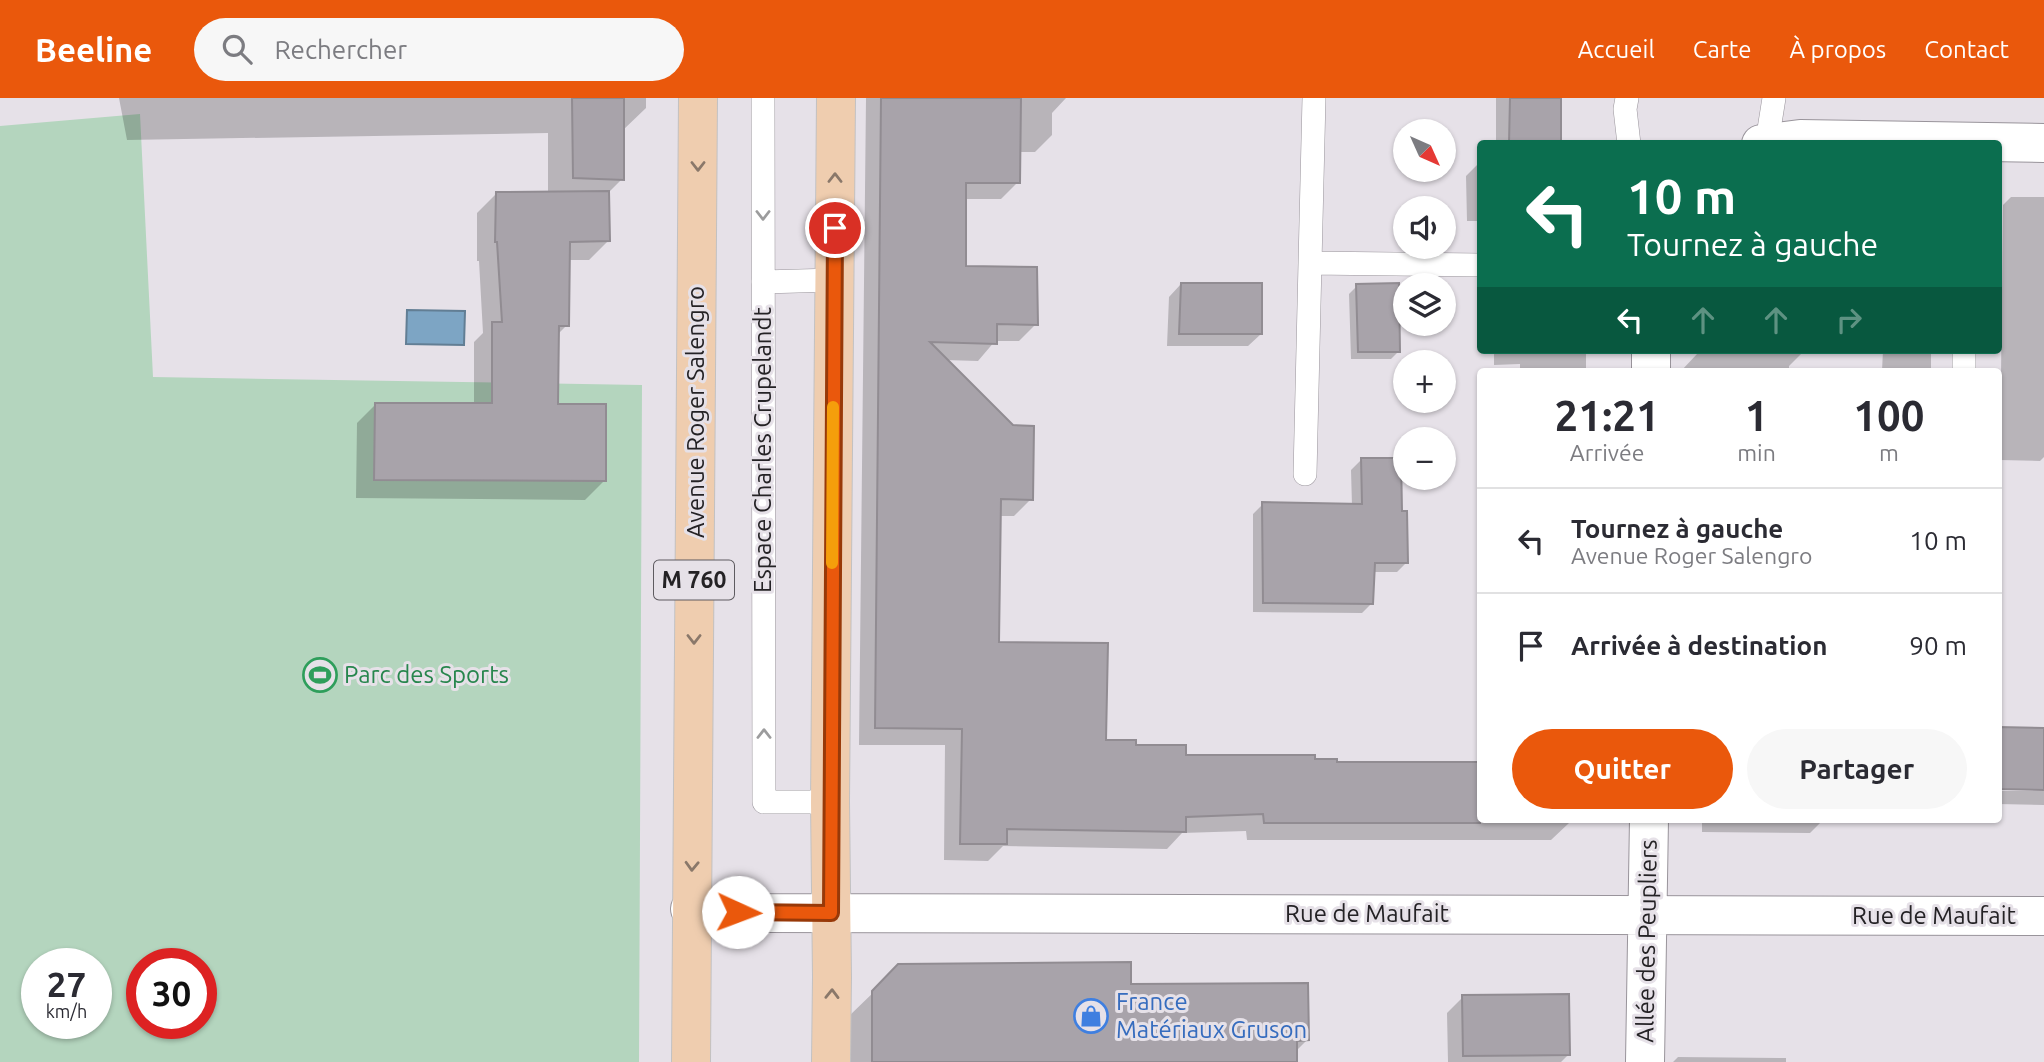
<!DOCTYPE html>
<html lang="fr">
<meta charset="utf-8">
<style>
body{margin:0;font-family:Ubuntu,sans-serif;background:#f7f7f7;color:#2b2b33;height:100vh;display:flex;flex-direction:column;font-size:26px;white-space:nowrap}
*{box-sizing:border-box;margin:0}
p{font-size:23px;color:#7c7c81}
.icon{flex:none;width:38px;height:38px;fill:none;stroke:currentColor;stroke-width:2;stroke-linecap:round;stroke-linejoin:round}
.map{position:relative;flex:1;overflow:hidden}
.panel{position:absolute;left:1477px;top:270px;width:525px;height:455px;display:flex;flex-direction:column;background:#fff;border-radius:7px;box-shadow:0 2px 5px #0004}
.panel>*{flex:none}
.hud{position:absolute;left:1477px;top:42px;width:525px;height:214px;border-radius:7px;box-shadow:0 2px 5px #0004;background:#0b6e4f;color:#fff;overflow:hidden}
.needle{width:46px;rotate:135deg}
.controls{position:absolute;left:1393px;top:21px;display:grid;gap:14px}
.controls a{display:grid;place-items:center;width:63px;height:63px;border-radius:50%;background:#fff;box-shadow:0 2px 5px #0004;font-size:35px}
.speed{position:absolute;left:21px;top:850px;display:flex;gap:14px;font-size:35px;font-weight:700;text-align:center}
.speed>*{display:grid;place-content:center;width:91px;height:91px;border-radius:50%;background:#fff;box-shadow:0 2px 5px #0004;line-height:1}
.speed small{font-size:18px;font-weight:400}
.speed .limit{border:10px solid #d22;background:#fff;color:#111}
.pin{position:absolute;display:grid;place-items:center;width:60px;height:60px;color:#fff;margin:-30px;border:4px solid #fff;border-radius:50%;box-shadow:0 2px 7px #0007}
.me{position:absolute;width:77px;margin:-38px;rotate:92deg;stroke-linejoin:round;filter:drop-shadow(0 0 5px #0008)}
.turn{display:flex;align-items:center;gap:24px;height:147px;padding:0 35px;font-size:32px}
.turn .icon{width:91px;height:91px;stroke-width:2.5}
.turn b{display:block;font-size:49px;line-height:60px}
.lanes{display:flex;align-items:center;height:66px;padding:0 35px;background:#0003;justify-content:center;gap:35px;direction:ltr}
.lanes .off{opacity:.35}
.eta{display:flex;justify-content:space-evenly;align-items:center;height:119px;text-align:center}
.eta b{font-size:42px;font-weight:700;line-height:49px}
.cta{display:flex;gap:14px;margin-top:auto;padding:14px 35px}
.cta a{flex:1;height:80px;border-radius:42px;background:#ea580c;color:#fff;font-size:28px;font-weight:700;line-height:80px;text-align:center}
.cta a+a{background:#f7f7f7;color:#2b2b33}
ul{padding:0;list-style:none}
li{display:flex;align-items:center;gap:21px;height:105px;padding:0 35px;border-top:2px solid #e1e1e2}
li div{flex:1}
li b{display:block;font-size:26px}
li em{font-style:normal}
header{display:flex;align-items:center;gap:42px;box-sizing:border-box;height:98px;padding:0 35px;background:#ea580c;color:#fff}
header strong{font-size:33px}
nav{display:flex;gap:38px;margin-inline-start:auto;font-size:24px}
.search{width:490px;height:63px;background:#f7f7f7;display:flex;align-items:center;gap:18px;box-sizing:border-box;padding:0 24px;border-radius:38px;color:#7c7c81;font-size:26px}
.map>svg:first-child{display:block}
.green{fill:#b4d5be;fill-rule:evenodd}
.water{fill:#7da5c4;stroke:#627e94;stroke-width:2}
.shadow{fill:#0003}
.building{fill:#a8a3aa;stroke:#918c92;stroke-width:2}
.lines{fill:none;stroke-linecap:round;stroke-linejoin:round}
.lane-casing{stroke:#99949b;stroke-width:24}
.street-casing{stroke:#99949b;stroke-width:40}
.primary-casing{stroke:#c2c1c2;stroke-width:40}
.lane{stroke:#fff;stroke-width:23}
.street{stroke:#fff;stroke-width:38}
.primary{stroke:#efcdaf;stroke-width:38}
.oneway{stroke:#8a786a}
.oneway2{stroke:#9c9c9d}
.route-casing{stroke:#983908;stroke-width:18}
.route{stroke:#ea580c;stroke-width:12}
.slow{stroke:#f59e0b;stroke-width:12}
.labels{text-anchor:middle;stroke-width:6;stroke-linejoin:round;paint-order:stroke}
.shield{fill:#e6e1e8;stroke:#5e5b60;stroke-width:2}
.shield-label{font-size:23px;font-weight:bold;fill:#242225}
.street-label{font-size:24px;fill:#242225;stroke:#e6e1e8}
.leisure-label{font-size:24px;fill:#27864d;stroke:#e6e1e8;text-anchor:start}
.shop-label{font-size:24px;fill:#366cbe;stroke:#e6e1e8;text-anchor:start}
</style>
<header>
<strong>Beeline</strong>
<div class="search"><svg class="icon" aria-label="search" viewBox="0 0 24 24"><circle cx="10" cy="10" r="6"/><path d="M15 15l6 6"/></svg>Rechercher</div>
<nav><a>Accueil</a><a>Carte</a><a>À propos</a><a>Contact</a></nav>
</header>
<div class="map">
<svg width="2044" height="964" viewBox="0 0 2044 964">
<rect width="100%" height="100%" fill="#e6e1e8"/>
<path class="green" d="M140,16L153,279L642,287L639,964H0V28ZM37,866H96V926H37ZM142,866H201V926H142Z"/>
<path class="water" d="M407,212L465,213L464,247L406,246Z"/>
<path class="shadow" d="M119,0H646V10L622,33V81L607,96L608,143L589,162H568L567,227L557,237V307L604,383L585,402L356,400L357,325L376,306L474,307V244L483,235L479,163H477V115L496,96H548V35L127,42Z
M866,0H1066L1052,15V37L1035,54H1019L1018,84L1001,101H965L964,170L1036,226L1019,243H995L978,263L945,262L1031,401L1014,418H999L997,546L1105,643L1184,659L1335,665L1480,666V721H1569V725L1551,742H1247L1246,733L1182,735L1167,751L1003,748L988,763L944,762L945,647H859Z
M1496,0H1559V46H1496Z
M1480,64V123H1467L1466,78Z
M2011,99H2044V359L2040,363L2000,362L2003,107Z
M1181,186L1261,236L1248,248H1167L1169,199Z
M1357,188L1399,253L1391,261H1351L1349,196Z
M1494,252H1586V273H1520V266L1494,267Z
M1710,252H1803V254L1789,268V273H1681L1697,256H1710Z
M1883,252H1931V273H1882Z
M1361,362L1400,415L1407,464L1397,474H1373L1372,505L1362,515L1253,514V416L1263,406L1352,408L1351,372Z
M1998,693H2044V707L1998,706Z
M1702,721H1824L1810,735L1702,734Z
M1129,888L1307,942L1295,954V964H848V919L878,890Z
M1463,899L1568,957L1561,964H1448L1447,915Z
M1678,959L1786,960V964H1673Z"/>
<path class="building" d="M572,0H624V82L573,80Z
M881,0H1021L1020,85H966V168L1037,169L1038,227L997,226V246L930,244L1013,327L1034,328L1033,402L1001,401L999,544L1108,545L1106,642H1136V647H1186V657H1315V661H1337V664H1480V725H1264L1263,716L1186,719V734L1007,731V746H960L962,631L875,630Z
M1510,0H1561V46H1509Z
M609,93L610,143L570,144L569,228H559L558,306H606V383L374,382L375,305H492V224H502L497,144H495L496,94Z
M1181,185H1262V236H1179Z
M1399,185L1400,254H1358L1356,186Z
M1361,360H1401L1402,413H1407L1408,465H1375L1373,506L1263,505L1262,404L1362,406Z
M1998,629L2044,630V692L1998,691Z
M1131,864V886L1308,885L1309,942L1297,943V964H872V893L898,866Z
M1569,896L1570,957L1463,958L1462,897Z"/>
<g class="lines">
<g class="lane-casing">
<path id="lane" d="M763,0L764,704H830
M1627,0L1625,11L1629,46
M1767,44L1774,0
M1310,165L1314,0
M763,184L834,182
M1964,273V252
M1305,376L1310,165L1480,167"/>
</g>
<g class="street-casing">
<path id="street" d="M1761,46L1800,41L2044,45
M1651,273V252
M690,811L763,815L2044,818
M1645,964L1649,721"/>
</g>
<g class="primary-casing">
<path id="primary" d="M691,964L698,0
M831,964L832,879L830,704L836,0"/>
</g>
<use href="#lane" class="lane"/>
<use href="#street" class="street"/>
<use href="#primary" class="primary"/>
</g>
<defs><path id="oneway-chevron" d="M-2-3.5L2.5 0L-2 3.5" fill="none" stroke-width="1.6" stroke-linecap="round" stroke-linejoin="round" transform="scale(1.75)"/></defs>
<g class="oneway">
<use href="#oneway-chevron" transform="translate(698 68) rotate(90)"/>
<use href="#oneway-chevron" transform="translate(835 80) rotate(-90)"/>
<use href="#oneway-chevron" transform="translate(694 541) rotate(90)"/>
<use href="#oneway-chevron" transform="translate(692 768) rotate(92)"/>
<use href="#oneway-chevron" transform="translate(832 896) rotate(-89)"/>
</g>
<g class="oneway2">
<use href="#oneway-chevron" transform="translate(763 117) rotate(90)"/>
<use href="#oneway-chevron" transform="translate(764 636) rotate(-90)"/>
</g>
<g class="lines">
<g class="route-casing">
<path id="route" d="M738,814L831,815L835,130"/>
</g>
<use href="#route" class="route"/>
<path class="slow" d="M832,465L833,309"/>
</g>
<defs>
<g id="stadium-ring" transform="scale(1.75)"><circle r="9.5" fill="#e6e1e8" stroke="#2e9e5b" stroke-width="1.5"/><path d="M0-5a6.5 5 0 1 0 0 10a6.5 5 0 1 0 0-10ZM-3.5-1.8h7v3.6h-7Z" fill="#2e9e5b"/></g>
<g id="shop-ring" transform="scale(1.75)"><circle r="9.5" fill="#e6e1e8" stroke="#3f7fe0" stroke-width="1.5"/><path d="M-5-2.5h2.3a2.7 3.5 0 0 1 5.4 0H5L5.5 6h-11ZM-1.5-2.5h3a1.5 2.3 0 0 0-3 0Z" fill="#3f7fe0"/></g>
</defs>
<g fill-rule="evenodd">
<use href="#stadium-ring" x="320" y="577"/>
<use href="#shop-ring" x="1091" y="918"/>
</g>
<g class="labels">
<rect class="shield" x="654" y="462.5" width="80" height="39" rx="5"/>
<g class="shield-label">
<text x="694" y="490">M 760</text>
</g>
<g class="street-label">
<text transform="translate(696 314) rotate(-90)" y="8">Avenue Roger Salengro</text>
<text transform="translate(763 352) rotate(-90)" y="8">Espace Charles Crupelandt</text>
<text x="1367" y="824">Rue de Maufait</text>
<text x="1934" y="826">Rue de Maufait</text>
<text transform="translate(1647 843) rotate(-89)" y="8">Allée des Peupliers</text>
</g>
<g class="leisure-label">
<text x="344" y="585">Parc des Sports</text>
</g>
<g class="shop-label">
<text x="1116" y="912">France<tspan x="1116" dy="28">Matériaux Gruson</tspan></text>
</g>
</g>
</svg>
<div class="controls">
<a><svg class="needle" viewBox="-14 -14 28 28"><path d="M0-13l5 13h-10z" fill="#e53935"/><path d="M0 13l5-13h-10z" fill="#7c7c81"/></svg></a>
<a><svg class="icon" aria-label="sound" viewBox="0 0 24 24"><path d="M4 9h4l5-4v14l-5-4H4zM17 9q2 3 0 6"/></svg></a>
<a><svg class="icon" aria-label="layers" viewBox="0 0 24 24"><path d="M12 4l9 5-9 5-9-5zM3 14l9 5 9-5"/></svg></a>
<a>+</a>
<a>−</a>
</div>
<div class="speed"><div>27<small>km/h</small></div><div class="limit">30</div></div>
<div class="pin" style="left:835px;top:130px;background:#d93025"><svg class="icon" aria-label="arrive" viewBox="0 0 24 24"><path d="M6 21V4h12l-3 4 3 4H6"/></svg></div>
<svg class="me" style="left:738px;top:814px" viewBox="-20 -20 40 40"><circle r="19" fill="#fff"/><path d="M0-13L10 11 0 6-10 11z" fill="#ea580c"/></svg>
<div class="hud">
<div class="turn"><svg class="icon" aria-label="left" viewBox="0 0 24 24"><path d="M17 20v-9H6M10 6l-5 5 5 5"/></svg><div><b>10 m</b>Tournez à gauche</div></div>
<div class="lanes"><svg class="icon" aria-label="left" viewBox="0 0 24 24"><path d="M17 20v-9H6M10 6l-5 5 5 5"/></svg><svg class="icon off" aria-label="ahead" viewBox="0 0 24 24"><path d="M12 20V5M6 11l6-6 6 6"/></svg><svg class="icon off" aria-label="ahead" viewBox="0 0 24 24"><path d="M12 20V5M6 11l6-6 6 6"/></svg><svg class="icon off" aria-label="right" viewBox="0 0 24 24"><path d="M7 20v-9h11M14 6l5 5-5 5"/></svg></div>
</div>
<section class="panel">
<div class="eta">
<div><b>21:21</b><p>Arrivée</p></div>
<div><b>1</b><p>min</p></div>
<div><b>100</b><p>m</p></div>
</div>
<ul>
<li><svg class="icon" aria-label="left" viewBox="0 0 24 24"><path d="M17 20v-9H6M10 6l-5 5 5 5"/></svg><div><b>Tournez à gauche</b><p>Avenue Roger Salengro</p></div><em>10 m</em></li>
<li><svg class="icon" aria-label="arrive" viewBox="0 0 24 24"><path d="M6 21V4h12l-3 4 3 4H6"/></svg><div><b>Arrivée à destination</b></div><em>90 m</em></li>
</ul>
<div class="cta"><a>Quitter</a><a>Partager</a></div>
</section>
</div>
